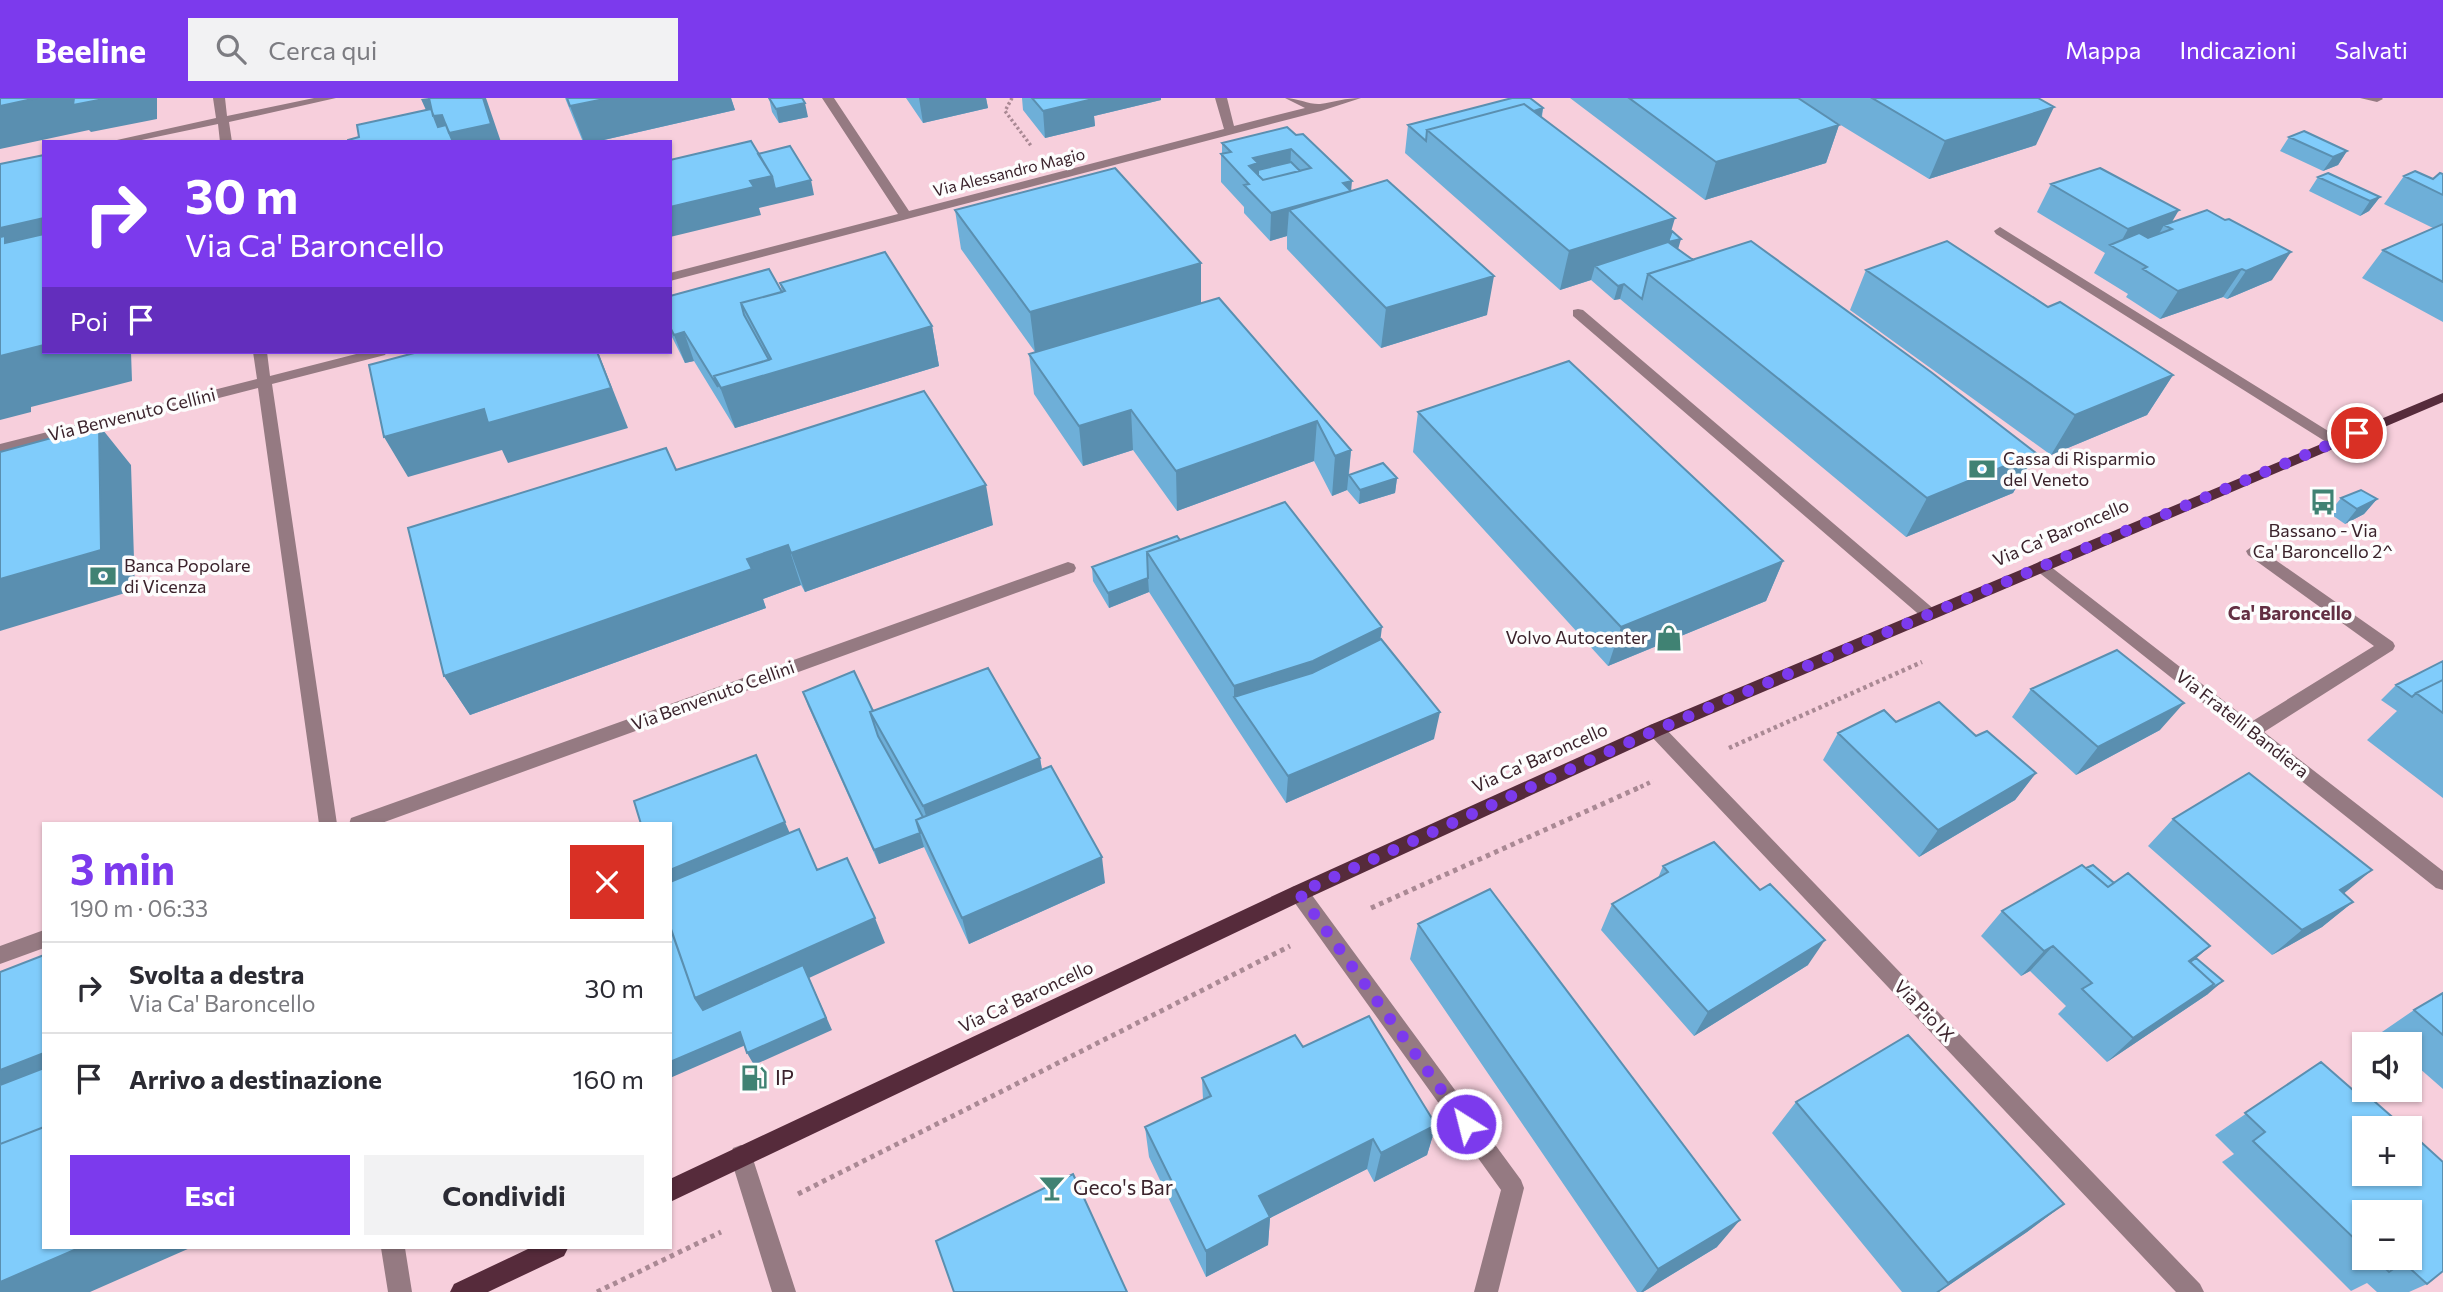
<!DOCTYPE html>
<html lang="it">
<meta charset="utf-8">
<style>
body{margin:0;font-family:Commissioner,sans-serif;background:#f2f2f3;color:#2b2b33;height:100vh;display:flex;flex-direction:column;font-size:26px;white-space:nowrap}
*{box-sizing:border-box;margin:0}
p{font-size:23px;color:#7c7c81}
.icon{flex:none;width:38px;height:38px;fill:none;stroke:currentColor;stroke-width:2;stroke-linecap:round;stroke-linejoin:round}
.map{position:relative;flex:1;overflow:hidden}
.side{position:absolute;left:42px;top:724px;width:630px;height:427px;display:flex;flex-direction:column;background:#fff;border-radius:0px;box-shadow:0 2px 5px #0004}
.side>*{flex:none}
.banner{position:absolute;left:42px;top:42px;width:630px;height:214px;border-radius:0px;box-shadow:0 2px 5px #0004;background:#7c3aed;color:#fff;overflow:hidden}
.buttons{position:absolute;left:2352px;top:934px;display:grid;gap:14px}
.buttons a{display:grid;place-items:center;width:70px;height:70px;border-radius:0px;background:#fff;box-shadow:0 2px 5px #0004;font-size:35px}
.pin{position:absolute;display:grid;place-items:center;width:60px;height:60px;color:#fff;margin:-30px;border:4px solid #fff;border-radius:50%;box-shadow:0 2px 7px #0007}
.me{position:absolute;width:77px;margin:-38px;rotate:324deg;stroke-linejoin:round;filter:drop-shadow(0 0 5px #0008)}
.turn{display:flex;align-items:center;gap:24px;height:147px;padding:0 28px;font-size:32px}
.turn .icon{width:91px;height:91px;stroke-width:2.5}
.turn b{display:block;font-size:49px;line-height:60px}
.then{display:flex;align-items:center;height:66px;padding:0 28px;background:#0003;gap:14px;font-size:26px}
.round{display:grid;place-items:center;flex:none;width:74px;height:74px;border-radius:0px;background:#f2f2f3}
.headline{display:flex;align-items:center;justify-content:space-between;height:119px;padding:0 28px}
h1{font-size:42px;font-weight:700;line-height:52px;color:#7c3aed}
.primary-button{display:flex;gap:14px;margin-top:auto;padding:14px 28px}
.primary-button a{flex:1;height:80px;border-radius:0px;background:#7c3aed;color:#fff;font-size:28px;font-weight:700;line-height:80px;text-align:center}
.primary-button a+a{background:#f2f2f3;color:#2b2b33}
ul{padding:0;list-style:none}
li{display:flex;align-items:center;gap:21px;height:91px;padding:0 28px;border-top:2px solid #e1e1e2}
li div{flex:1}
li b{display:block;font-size:26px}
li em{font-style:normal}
header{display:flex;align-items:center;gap:42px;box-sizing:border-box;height:98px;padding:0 35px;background:#7c3aed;color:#fff}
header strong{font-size:33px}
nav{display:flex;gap:38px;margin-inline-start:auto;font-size:24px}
.search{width:490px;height:63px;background:#f2f2f3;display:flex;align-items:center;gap:18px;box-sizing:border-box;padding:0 24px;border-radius:0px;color:#7c7c81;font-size:26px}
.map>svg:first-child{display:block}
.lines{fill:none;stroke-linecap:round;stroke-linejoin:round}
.path-far2{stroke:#aa8994;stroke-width:3.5;stroke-dasharray:2.5 2.5;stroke-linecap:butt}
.path-far1{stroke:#aa8994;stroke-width:4.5;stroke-dasharray:3.5 3.5;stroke-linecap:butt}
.path{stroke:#aa8994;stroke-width:5;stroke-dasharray:4.5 4.5;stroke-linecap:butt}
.minor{fill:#957a82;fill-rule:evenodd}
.major{fill:#562b3b;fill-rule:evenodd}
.wall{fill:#6eafd8;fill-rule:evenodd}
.shaded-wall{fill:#5a8fb0}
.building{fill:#80ccfb;stroke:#5a8fb0;stroke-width:2;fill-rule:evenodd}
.route{stroke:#7c3aed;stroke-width:12;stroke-dasharray:0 21.6}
.labels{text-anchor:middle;stroke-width:7;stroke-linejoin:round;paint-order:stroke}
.far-street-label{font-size:16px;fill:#3b232c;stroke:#fdfdfd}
.street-label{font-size:18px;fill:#3b232c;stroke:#fdfdfd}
.poi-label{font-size:18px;fill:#3b232c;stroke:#fdfdfd;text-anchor:start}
.neighbourhood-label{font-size:19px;font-weight:bold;fill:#632f43;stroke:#fdfdfd}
.near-poi-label{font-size:21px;fill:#3b232c;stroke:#fdfdfd;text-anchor:start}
</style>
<header>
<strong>Beeline</strong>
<div class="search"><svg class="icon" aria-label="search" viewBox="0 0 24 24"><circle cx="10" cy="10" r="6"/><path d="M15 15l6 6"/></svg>Cerca qui</div>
<nav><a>Mappa</a><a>Indicazioni</a><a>Salvati</a></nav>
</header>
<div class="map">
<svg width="2443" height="1194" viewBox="0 0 2443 1194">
<rect width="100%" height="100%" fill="#f7cfdc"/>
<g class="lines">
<path class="path-far2" d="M1012,0L1005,13L1032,49"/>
<path class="path-far1" d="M1729,650L1922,564
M1634,692L1653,683"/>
<path class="path" d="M1371,810L1638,690
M798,1096L1290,848
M597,1194L721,1134"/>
<path class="minor" d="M213,0H225L227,18L314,0H336L229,24L232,44H220L218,26L132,44H108L216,20Z
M822,0H834L909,113L1224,31L1215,0H1227L1234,28L1305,10L1285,0C1297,0 1311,7 1320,6C1334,4 1346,0 1361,0L1321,13L670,183V175L898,116Z
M2360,0H2382L2383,1L2377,4Z
M2000,129L2341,341L2343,344L2341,347H2331L1996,136L1994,133Z
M1578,211L1583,212L1935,512L1937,516L1935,520H1923L1573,218V212Z
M253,254H267L270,278L364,254H387L385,257L272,286L337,726H319L258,290L0,356V346L257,281Z
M2254,447L2393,544L2395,548L2393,552L2264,634L2443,773V792L2436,790L2032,469L2040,463L2046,465L2251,624L2374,548L2248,457L2246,453Z
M1068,464L1074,466L1076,470L1074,474L379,726H349L351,720Z
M1656,625L1662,627L2200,1186L2204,1194H2176L1650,637L1647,632L1650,627Z
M1299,787L1306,789L1521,1082L1524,1090L1498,1194H1474L1501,1092L1292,801L1289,795L1292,789Z
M44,832V850L0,866V848Z
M741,1047L749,1050L752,1058L796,1194H772L730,1058L733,1050Z
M381,1150H405L412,1194H388Z"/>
<path class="major" d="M2443,295V304L1662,637L1306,801L670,1104V1081L1292,789L1650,627Z
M530,1150H568L564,1158L488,1194H450L454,1186Z"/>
</g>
<path class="wall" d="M565,0H731L735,12L595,44H583Z
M769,0L808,19L779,25L772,14Z
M906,0H986L988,10L923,25Z
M1022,0H1161V2L1094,18L1095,28L1045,40L1023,12Z
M1570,0H2038L2036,47L1929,81L1808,7L1839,27L1826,65L1705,102Z
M1543,10L1542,19L1672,133L1678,151L1693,162L2036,355L2013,395L1906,439L1620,201L1614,202L1591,182L1560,192L1405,55L1408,27Z
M1287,29L1351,93L1487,217L1381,250L1287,151V138L1270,143L1244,115V109L1221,84V56H1222V45Z
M2289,39L2347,53L2338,67L2323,73L2280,53Z
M2443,76V224L2362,180L2383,152L2433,130L2384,106L2404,78L2433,81Z
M2318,79L2380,99L2369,113L2360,118L2309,93Z
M2051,86L2172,124L2272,182L2227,201L2223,199L2160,221L2126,199L2128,196L2094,175L2105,155L2037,114Z
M955,112L1201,165V205L1351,352L1349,377L1397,380L1395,395L1359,406L1347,392L1332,398L1314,363L1177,413L1133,352L1083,368L1034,296L1029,256L1035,254L961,151Z
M1866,172L2173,277L2147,317L2051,357L1850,212Z
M780,185L932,228L939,268L735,330L694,263L685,265L670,235V198L782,194Z
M1418,314L1783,463L1766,503L1608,568L1413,354Z
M676,372L993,427L805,494L801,487L763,501L766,510L470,617L444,578Z
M2341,400L2377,401L2364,416L2345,426L2329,415Z
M1180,442L1381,541L1434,641L1286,705L1234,626L1149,494L1109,510L1093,483L1092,469Z
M2443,563V700L2367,642L2397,613L2381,602L2396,587Z
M2031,591L2160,632L2076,677L2012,619Z
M803,594L1040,660L1042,671L1105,785L969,846L924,749L879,766L808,608Z
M1896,624L2036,675L2015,702L1919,759L1823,662L1838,635Z
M2173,721L2344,796L2353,804L2322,829L2272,857L2148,748Z
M1663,768L1808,867L1694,938L1601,832L1612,806L1658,780Z
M2086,770L2114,785L2210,848L2196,860L2208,896L2107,964L2058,916L2066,908L2030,873L2021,878L1981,838L2002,813Z
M1418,826L1717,1149L1643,1194H1637L1410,861Z
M2443,895V991L2410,962V947H2392L2379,936L2414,912Z
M1303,949L1436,1027L1427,1057L1374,1084L1367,1071L1270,1120L1268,1147L1206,1179L1149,1059L1145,1029L1203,1002L1202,980Z
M2321,964L2361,999L2366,996L2406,1031H2364V1076H2410V1034L2443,1064V1173L2427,1186L2409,1194H2377L2367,1185L2351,1193L2222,1064L2234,1056L2215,1037ZM2364,1115H2410V1160H2364Z
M1796,1004L2064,1106L2027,1134L1939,1194H1902L1772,1035Z"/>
<path class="shaded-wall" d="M37,0H157V21L91,34L89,32L0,51V8Z
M429,0L442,17L483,0H486L501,44H445L438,39L421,1Z
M609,0H731L735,12L595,44H584L570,8Z
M919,0H986L988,10L923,25Z
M1086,0H1161V2L1094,18L1095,28L1045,40L1043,13Z
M805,5L808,19L779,25L776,11Z
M2054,9L2036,47L1929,81L1945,43Z
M1543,10L1538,37L1436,40Z
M1839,27L1826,65L1705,102L1716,64Z
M1291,51L1290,78L1258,86L1249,68L1253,60Z
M2347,53L2338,67L2323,73L2333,59Z
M772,78L811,82L814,97L759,110L761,117L670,139V109L750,83Z
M1352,83L1351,94L1289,112L1287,138L1270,143L1271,115L1343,85Z
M2380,99L2369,113L2360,118L2370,103Z
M2179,112L2169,129L2164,127L2155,143L2117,151L2128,131Z
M44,120V166L0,176V130Z
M1675,120L1668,144L1681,141L1677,155L1595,168L1591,182L1560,192L1569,153Z
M2291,154L2272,182L2227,201L2246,173Z
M1201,165V205L1035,254L1030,214Z
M2242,171L2223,199L2160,221L2178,193Z
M1494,178L1487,217L1381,250L1386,210Z
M1624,186L1620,201L1614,202L1618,188Z
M932,228L939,268L735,330L720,289Z
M684,234L694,263L685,265L674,237Z
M44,247V254H131L132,283L31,309V314L0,322V258Z
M598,254L628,330L508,365L502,352L408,379L384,339Z
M2173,277L2147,317L2051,357L2075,317Z
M1131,312L1133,352L1083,368L1079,328Z
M1317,323L1314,363L1177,413L1176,373Z
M99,327L131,367L135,492L0,533V481Z
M1351,352L1347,392L1332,398L1335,358Z
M2036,355L2013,395L1906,439L1927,400Z
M1397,380L1395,395L1359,406L1360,392Z
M986,387L993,427L805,494L791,455Z
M2377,401L2364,416L2345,426L2357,411Z
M788,447L801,487L763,501L766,510L470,617L444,578L747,461Z
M1783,463L1766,503L1608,568L1621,529Z
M1148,480L1149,494L1109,510L1108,495Z
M1382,529L1377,569L1234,599V626V588Z
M2184,605L2160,632L2076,677L2098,649Z
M1440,614L1434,641L1286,705L1288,678Z
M1040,660L1046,698L930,731L923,708Z
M2036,675L2015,702L1919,759L1938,732Z
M785,724L801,761L670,799V772Z
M920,735L924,749L879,766L874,752Z
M1102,759L1105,785L969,846L962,820Z
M2372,772L2341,798L2340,792Z
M2353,804L2322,829L2272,857L2302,832Z
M875,820L885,845L809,880L832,932L754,967L747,955L826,920L710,924L695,900Z
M1825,842L1808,867L1694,938L1708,914Z
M2053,848L2030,873L2021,878L2044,853Z
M2210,848L2182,873L2189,863Z
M2223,883L2208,896L2107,964L2133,940L2214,886Z
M740,934L748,946L670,980V964Z
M44,955V1007L0,1025V972Z
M1436,1027L1427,1057L1374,1084L1381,1055Z
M1373,1041L1367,1071L1270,1120L1268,1147L1206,1179V1153L1259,1098Z
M2064,1106L2027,1134L1939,1194H1936Z
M1740,1122L1717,1149L1643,1194H1641L1658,1171Z
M79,1150H190L90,1194H0V1184Z"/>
<path class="building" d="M0,0H37L0,8Z
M74,0H109L73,7Z
M429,0H483L491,26L449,35L442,17L433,18Z
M567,0H609L570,8Z
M769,0H802L805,5L776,11Z
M1032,0H1092L1093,1L1043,13Z
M1512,0H1530L1543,10L1534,13L1524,6L1427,32L1426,43L1408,27Z
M1629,0H1798L1839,27L1716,64Z
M1872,0H2038L2054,9L1945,43Z
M1524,6L1675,120L1569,153L1427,32Z
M431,11L438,29L446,27L453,44H348V42L359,39L357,27Z
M1287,29L1296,37L1303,36L1352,83L1343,85L1351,93L1271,115L1244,87L1249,86L1221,56L1231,54L1222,45ZM1291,51L1311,70L1263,82L1249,68L1258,65L1253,60Z
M2304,33L2347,53L2333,59L2289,39Z
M751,43L772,78L750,83L754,89L670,109V62Z
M790,48L811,82L775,91L772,78L758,56Z
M44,57V120L0,130V66Z
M1291,64L1300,73L1263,82L1258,77V72Z
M1115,70L1201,165L1030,214L955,112Z
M2100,70L2179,112L2128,131L2051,86Z
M2415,73L2433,81L2440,75L2443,76V97L2404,78Z
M2328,75L2380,99L2370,103L2318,79Z
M1387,82L1494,178L1386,210L1289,112Z
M2207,112L2225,122L2229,121L2291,154L2246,173L2242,171L2178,193L2143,171L2147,169L2110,147L2139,135L2148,140L2172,131L2164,127Z
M2443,126V184L2383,152Z
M1672,133L1681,141L1668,144Z
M44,136V247L0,258V139L5,138V145Z
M1751,143L1931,274L2036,355L1927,400L1648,176Z
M1947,143L2048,209L2060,204L2173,277L2075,317L1866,172Z
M1668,144L1693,162L1648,176L1642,201L1624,186L1618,188L1595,168Z
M885,154L932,228L721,290L714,278L771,261L741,205L785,193L780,185Z
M769,171L782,194L741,205L744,217L769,262L714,278L718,289L684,234L674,237L670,229V198Z
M1219,200L1351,352L1335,358L1317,323L1176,373L1131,312L1079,328L1029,256Z
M418,254H597L611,290L488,325L484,311L384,339L369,267Z
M1569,263L1783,463L1621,529L1418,314Z
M924,293L986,387L791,455L788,447L747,461L752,471L444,578L408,430L666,350L676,372Z
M99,327L101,452L0,481V354Z
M1383,365L1397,380L1360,392L1349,377Z
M2361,392L2377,401L2357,411L2341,400Z
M1285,404L1382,529L1313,563L1234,588L1147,454Z
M1177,438L1180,442L1147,454L1148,480L1108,495L1092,469Z
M1381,541L1440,614L1288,678L1234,599L1312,575Z
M2117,552L2184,605L2098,649L2031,591Z
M2443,563V582L2416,595L2412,599L2396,587Z
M988,570L1040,660L923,708L870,614Z
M854,573L873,613L870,614L878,638L923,719L916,722L920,735L874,752L803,594Z
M2443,582V615L2416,595Z
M1939,604L1976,638L1987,633L2036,675L1938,732L1838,635L1884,612L1896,624Z
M756,657L785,724L670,772V726H641L634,703Z
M1051,668L1102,759L962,820L916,722Z
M2249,675L2372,772L2340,792L2353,804L2302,832L2173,721Z
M799,731L817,772L847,760L875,820L695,900L670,828V784Z
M1714,744L1760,792L1770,786L1825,842L1708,914L1612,806L1668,774L1663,768Z
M2082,767L2108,789L2128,775L2210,848L2189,863L2214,886L2133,940L2082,891L2092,885L2053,848L2044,853L2002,813Z
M2093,767L2114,785L2108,789L2086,770Z
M1490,791L1740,1122L1658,1171L1418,826Z
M670,829L695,900L703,912L803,867L826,920L747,955L740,934L670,964Z
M44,857V955L0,972V874Z
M2196,860L2223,883L2201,897L2214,886L2190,864Z
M2443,895V937L2414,912Z
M1369,918L1436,1027L1381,1055L1373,1041L1259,1098L1270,1119L1206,1153L1145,1029L1211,998L1202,980L1295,937L1303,949Z
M1908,937L2064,1106L1948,1185L1796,1004Z
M2321,964L2361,999L2366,996L2406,1031H2364V1076H2410V1034L2443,1064V1173L2427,1186L2403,1164L2389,1174L2375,1160H2410V1115H2364V1150L2253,1043L2265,1034L2245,1015Z
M44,970V1029L0,1046V987Z
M44,1029V1150H79L0,1184V1046Z
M1073,1076L1127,1194H954L936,1143Z"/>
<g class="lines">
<path class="route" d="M1466,1026L1299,795L1656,632L2357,335"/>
</g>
<defs>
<g id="bank-bare" transform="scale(2.1)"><path d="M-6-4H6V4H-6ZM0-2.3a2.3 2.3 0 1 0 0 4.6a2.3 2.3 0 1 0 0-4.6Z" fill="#408273" stroke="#fdfdfd" stroke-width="2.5" paint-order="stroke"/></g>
<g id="bus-bare" transform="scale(2.1)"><path d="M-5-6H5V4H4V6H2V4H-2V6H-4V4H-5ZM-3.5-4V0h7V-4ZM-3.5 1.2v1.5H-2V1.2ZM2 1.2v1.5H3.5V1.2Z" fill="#408273" stroke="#fdfdfd" stroke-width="2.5" paint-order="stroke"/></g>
<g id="shop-bare" transform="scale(2.1)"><path d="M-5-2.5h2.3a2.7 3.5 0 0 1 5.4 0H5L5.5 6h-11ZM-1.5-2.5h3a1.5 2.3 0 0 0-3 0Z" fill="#408273" stroke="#fdfdfd" stroke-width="2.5" paint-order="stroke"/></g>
<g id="fuel-bare" transform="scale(2.1)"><path d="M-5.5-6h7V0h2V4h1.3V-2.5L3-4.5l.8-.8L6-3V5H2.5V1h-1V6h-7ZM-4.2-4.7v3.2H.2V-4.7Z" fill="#408273" stroke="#fdfdfd" stroke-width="2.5" paint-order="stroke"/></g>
<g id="bar-bare" transform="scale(2.1)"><path d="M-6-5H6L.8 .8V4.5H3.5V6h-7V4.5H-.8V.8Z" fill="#408273" stroke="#fdfdfd" stroke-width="2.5" paint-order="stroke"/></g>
</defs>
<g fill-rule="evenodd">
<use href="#bank-bare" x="1982" y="371"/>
<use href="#bus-bare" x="2323" y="404"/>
<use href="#bank-bare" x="103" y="478"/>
<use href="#shop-bare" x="1669" y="540"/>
<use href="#fuel-bare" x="754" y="980"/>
<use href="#bar-bare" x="1052" y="1090"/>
</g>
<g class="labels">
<g class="far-street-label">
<text transform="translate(1009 74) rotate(-14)" y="6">Via Alessandro Magio</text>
</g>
<g class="street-label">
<text transform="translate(132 317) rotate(-14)" y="6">Via Benvenuto Cellini</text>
<text transform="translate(2061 435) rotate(-23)" y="6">Via Ca' Baroncello</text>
<text transform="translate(713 598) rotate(-20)" y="6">Via Benvenuto Cellini</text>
<text transform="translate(2242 626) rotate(38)" y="6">Via Fratelli Bandiera</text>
<text transform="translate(1540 660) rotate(-24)" y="6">Via Ca' Baroncello</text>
<text transform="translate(1026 899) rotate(-25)" y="6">Via Ca' Baroncello</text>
<text transform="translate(1924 913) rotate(46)" y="6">Via Pio IX</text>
</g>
<g class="poi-label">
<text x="2003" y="367">Cassa di Risparmio<tspan x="2003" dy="21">del Veneto</tspan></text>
<text x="2323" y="439" text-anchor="middle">Bassano - Via<tspan x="2323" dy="21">Ca' Baroncello 2^</tspan></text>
<text x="124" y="474">Banca Popolare<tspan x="124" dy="21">di Vicenza</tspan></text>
<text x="1648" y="546" text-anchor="end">Volvo Autocenter</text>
</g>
<g class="neighbourhood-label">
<text x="2290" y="522">Ca' Baroncello</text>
</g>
<g class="near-poi-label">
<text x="775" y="987">IP</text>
<text x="1073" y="1097">Geco's Bar</text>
</g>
</g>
</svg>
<div class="buttons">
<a><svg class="icon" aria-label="sound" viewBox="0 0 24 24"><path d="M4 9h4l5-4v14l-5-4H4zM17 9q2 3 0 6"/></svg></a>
<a>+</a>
<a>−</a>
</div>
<div class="pin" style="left:2357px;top:335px;background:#d93025"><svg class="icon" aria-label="arrive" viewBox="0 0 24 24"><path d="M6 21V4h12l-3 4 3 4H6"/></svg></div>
<svg class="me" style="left:1466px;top:1026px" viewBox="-20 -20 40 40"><circle r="17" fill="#7c3aed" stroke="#fff" stroke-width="3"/><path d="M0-11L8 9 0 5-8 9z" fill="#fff"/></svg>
<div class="banner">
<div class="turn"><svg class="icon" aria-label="right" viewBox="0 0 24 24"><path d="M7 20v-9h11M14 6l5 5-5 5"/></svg><div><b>30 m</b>Via Ca' Baroncello</div></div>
<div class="then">Poi<svg class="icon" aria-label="arrive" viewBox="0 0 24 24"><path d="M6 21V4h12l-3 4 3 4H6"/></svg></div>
</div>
<section class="side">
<div class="headline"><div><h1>3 min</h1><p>190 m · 06:33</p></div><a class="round" style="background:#d93025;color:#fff"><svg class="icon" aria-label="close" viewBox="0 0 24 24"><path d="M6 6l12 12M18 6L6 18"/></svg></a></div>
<ul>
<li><svg class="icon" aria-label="right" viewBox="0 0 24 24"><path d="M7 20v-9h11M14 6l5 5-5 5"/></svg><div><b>Svolta a destra</b><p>Via Ca' Baroncello</p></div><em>30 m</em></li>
<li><svg class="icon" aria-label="arrive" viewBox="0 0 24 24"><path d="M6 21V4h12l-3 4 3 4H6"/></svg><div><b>Arrivo a destinazione</b></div><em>160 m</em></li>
</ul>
<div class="primary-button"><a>Esci</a><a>Condividi</a></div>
</section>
</div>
